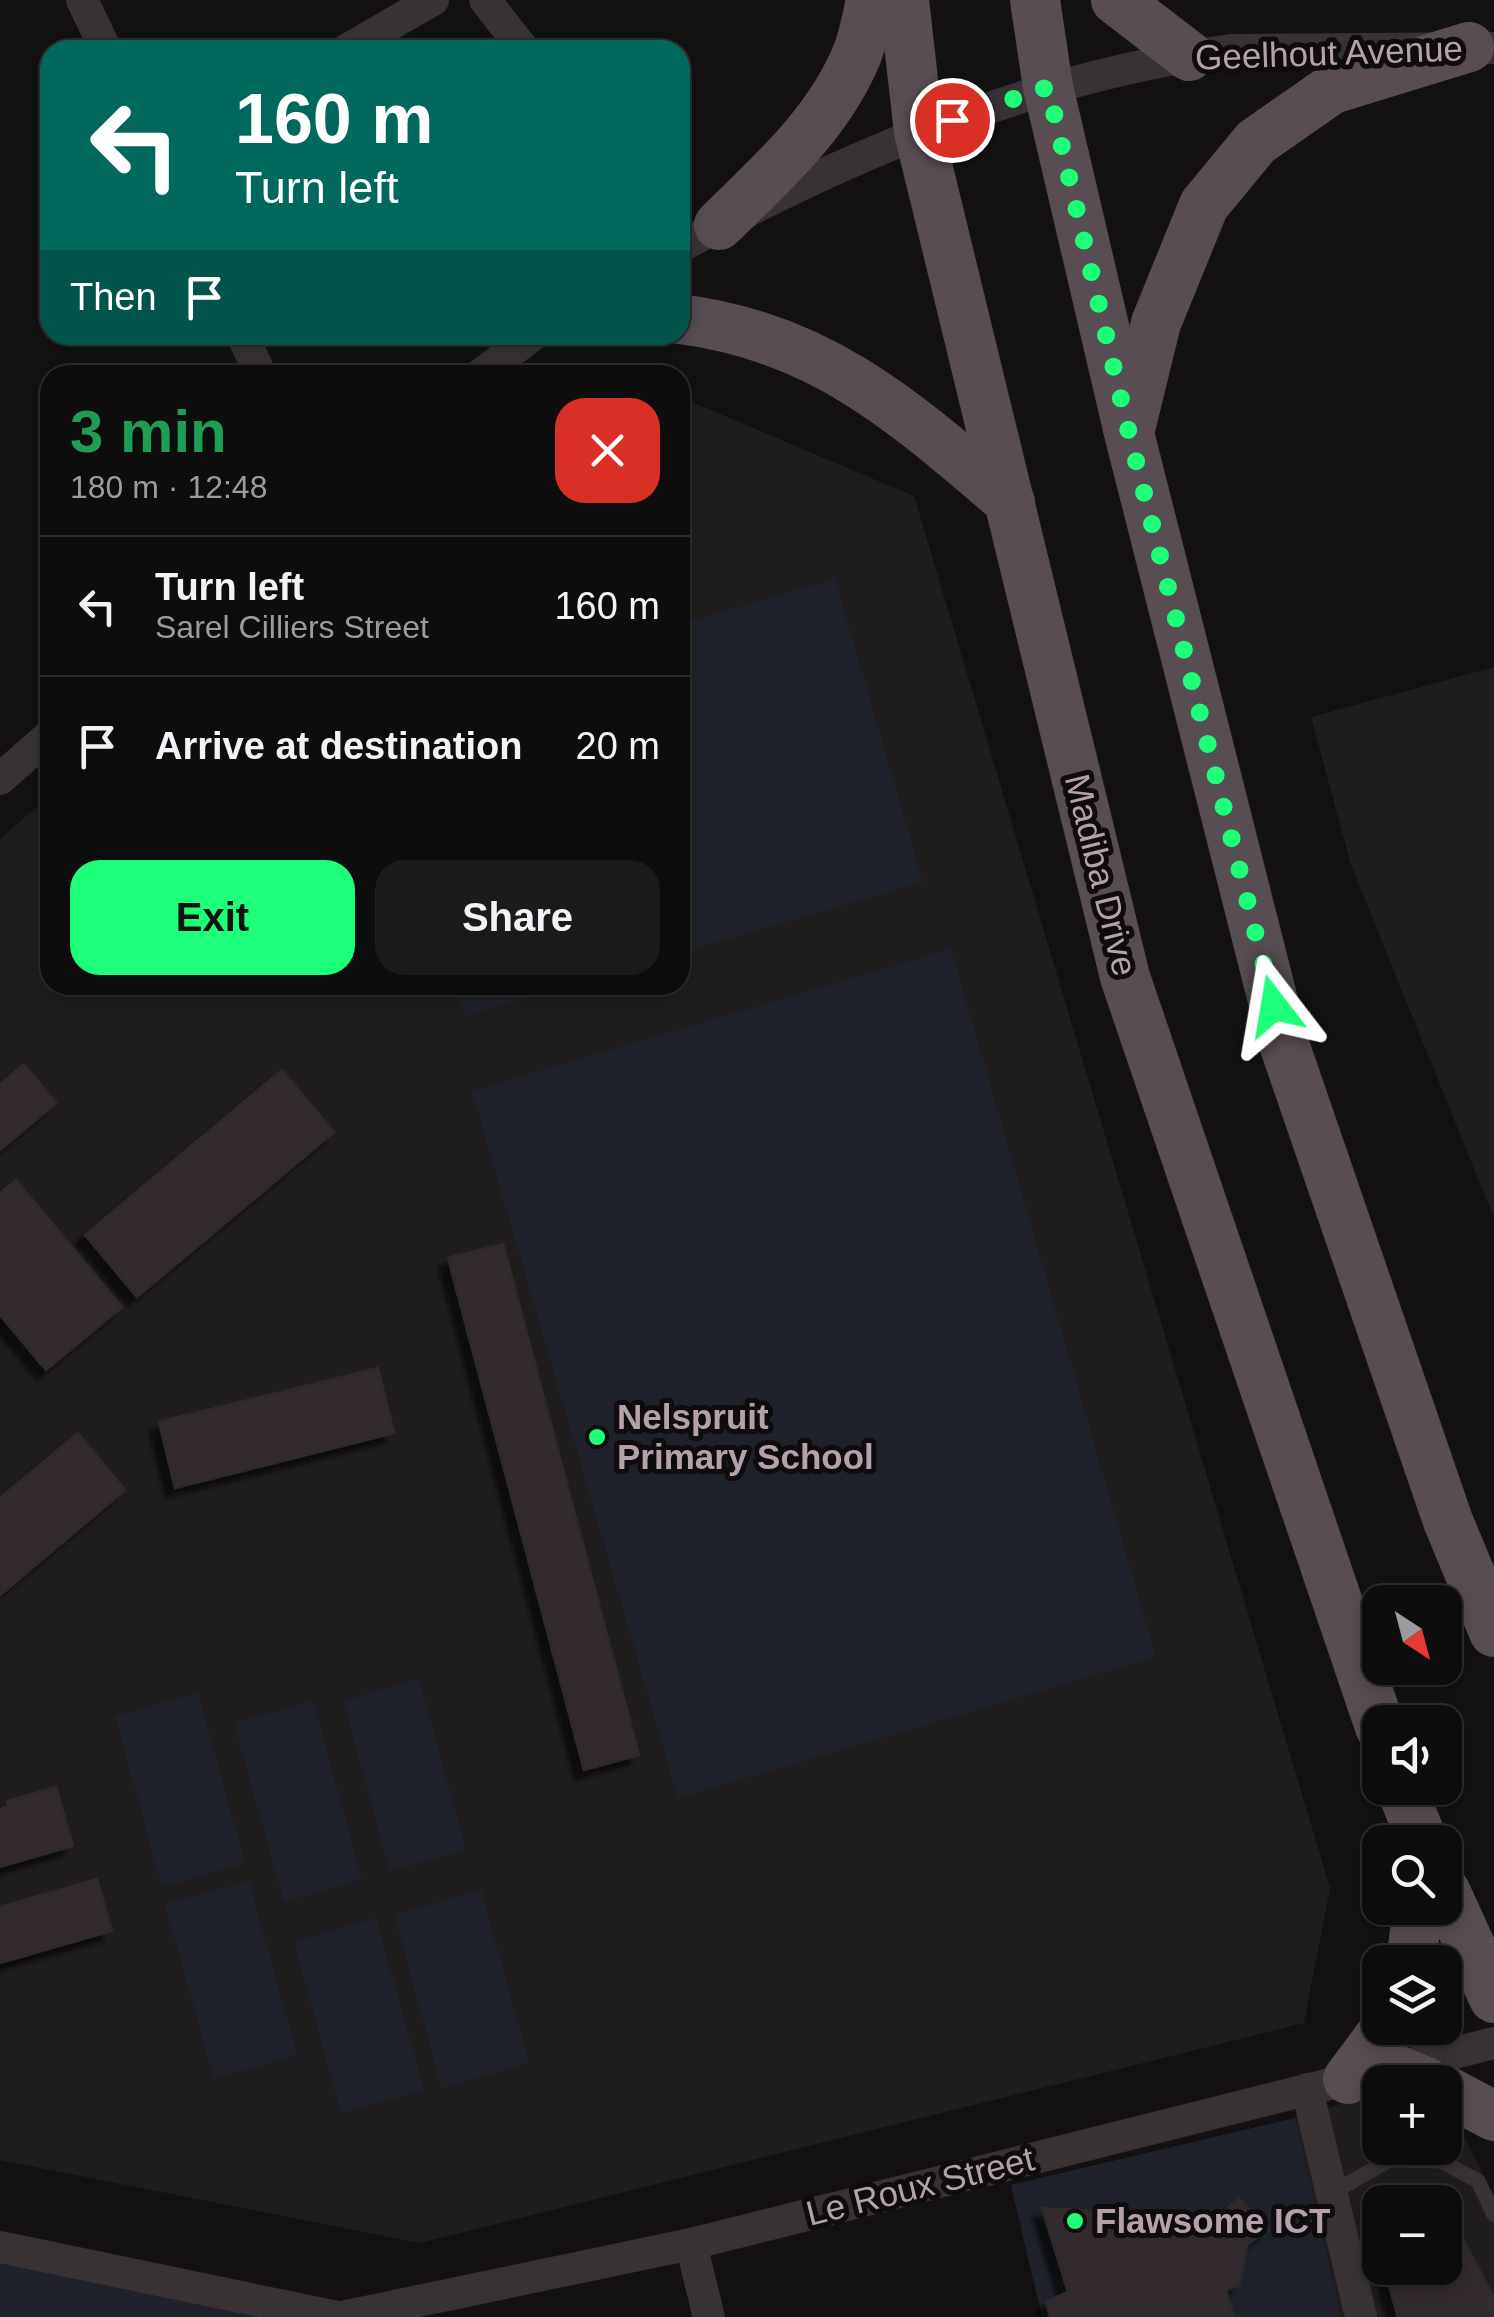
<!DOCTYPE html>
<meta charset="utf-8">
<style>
body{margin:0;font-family:Helvetica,sans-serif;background:#1c1b1b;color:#f1f3f6;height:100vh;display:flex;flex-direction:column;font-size:38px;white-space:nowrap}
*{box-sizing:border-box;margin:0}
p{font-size:32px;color:#9b9c9d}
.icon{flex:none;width:55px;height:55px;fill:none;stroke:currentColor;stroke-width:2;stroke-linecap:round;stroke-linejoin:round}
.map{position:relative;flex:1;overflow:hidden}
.drawer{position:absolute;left:40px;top:365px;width:650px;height:630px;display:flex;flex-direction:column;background:#0e0d0d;border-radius:30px;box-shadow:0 5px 15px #0003,0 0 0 2px #2e2d2e}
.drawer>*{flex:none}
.banner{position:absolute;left:40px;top:40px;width:650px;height:305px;border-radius:30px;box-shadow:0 5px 15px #0003,0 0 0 2px #2e2d2e;background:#00695c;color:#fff;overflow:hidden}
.needle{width:65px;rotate:144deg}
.buttons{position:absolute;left:1362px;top:1585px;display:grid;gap:20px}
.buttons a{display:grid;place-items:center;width:100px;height:100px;border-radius:20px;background:#0e0d0d;box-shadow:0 5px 15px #0003,0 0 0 2px #2e2d2e;font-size:50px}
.pin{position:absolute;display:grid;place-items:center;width:85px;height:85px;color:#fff;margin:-42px;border:5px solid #fff;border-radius:50%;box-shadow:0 2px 10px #0007}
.me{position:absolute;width:110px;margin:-55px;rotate:346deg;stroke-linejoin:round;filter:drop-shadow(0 0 8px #0008)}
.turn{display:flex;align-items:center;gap:35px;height:210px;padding:0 30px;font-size:45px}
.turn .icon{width:130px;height:130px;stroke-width:2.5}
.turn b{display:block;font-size:70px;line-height:85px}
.then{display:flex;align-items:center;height:95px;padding:0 30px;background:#0003;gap:20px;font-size:38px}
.round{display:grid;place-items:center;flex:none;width:105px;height:105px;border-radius:30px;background:#1c1b1b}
.overview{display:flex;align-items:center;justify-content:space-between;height:170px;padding:0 30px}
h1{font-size:60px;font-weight:700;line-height:75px;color:#1e9e55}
.primary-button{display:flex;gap:20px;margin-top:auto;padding:20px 30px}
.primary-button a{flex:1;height:115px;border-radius:30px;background:#1dff78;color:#111;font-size:40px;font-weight:700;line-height:115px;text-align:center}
.primary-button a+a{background:#1c1b1b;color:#f1f3f6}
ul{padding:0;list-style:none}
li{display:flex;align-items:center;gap:30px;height:140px;padding:0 30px;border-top:2px solid #2e2d2e}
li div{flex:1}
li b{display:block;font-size:38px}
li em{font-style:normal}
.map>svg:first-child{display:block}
.built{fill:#201d1e;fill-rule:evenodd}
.green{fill:#20222b}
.building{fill:#302c2d;stroke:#2f2b2c;stroke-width:2.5;filter:url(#shadow)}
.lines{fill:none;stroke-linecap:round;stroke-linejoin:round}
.lane{stroke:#383234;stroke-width:15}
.street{stroke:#383234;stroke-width:32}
.primary{stroke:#574d52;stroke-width:50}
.route{stroke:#1dff78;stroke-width:18;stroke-dasharray:0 32.4}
.poi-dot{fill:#1dff78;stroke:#0e0c0c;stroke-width:4}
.labels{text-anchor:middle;stroke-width:10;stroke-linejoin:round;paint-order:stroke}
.street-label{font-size:35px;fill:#b5a1ac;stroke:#0e0c0c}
.poi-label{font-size:35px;font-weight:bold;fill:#b5a1ac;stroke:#0e0c0c;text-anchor:start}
</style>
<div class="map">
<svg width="1494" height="2317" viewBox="0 0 1494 2317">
<defs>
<filter id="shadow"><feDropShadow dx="-9" dy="9" stdDeviation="2.5" flood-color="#0009"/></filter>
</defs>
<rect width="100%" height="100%" fill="#131111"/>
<path class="built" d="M680,397L914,496L1330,1888L1304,2023L419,2243L0,2160V839L50,795V985H680Z
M1494,667V1218L1351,865L1311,717Z
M1370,2095L1380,2096V2148H1445L1446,2102L1494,2195V2317H1042L1011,2185L1295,2118ZM1380,2202H1445V2268H1380Z"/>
<path class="green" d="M835,579L923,882L680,953V624Z
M951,949L1156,1657L678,1798L472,1091Z
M455,985H571L464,1016Z
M419,1679L466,1850L390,1871L343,1701Z
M198,1693L245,1863L162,1887L115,1716Z
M313,1701L362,1879L284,1902L234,1723Z
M249,1881L297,2055L214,2079L165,1904Z
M481,1890L529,2063L442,2088L394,1915Z
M376,1918L424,2090L341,2113L294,1942Z
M1295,2118L1341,2317H1042L1011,2185Z
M0,2247L337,2317H0Z"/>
<path class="building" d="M24,1064L56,1103L0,1150V1084Z
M282,1070L334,1132L137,1297L85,1235Z
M16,1180L122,1307L46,1370L0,1315V1193Z
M503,1244L639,1755L584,1770L448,1258Z
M378,1368L394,1433L175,1488L159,1422Z
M78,1433L125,1490L0,1595V1498Z
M56,1787L73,1846L0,1867V1809L9,1806L7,1801Z
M97,1879L112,1931L0,1963V1907Z
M1413,2190L1428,2198L1439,2192L1444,2202H1393L1403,2192Z
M1239,2198L1268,2229L1247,2245L1239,2285L1226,2290L1234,2317H1050L1046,2302L1068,2292L1042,2208L1216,2219Z
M1445,2204L1494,2298V2317H1398L1384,2268H1445Z"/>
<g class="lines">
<path class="lane" d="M1333,2192L1390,2160L1441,2161L1478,2181L1494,2215"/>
<path class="street" d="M82,0L106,50
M485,0L524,50
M346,50L433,0
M680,247C853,152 1034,77 1231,50L1494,48
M242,335L261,375
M480,375L533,335
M0,779L50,735
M1307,2089L1361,2317
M691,2244L709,2317
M0,2247L337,2317
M342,2317L691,2244L1494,2043"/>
<path class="primary" d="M904,0L919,132L1125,977L1380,1727
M1035,0L1048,87L1129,433L1284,1044L1448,1521L1494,1632
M1116,0L1189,56
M719,225C772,173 829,123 857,54C864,37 867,18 871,0
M680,319C822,337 906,413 1010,502
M1131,425L1156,323L1204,205L1256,142L1332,89L1469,47
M1401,1788L1423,1842
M1445,1891L1494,1998
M1411,1962L1418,1908
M1392,2068L1426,2082
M1348,2079L1386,2028
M1445,2090L1494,2116"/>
</g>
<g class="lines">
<path class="route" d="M952,120L1048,87L1129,433L1274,1006"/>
</g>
<g class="poi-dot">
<circle cx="597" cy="1437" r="10"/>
<circle cx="1075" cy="2221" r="10"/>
</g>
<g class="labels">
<g class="street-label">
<text transform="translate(1329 53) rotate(-2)" y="12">Geelhout Avenue</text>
<text transform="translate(1101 875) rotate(76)" y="12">Madiba Drive</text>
<text transform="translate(920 2186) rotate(-14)" y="12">Le Roux Street</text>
</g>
<g class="poi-label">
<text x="617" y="1429">Nelspruit<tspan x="617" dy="40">Primary School</tspan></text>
<text x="1095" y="2233">Flawsome ICT</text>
</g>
</g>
</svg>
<div class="buttons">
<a><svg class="needle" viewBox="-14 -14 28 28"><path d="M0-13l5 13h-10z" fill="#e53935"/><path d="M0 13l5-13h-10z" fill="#9b9c9d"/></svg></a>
<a><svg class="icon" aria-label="sound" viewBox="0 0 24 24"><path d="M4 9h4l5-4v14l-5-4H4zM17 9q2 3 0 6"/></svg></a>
<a><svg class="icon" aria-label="search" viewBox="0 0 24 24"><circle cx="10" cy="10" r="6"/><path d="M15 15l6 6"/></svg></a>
<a><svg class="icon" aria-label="layers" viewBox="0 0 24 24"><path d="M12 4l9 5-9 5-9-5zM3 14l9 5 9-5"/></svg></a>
<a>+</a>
<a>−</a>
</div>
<div class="pin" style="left:952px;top:120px;background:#d93025"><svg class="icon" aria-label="arrive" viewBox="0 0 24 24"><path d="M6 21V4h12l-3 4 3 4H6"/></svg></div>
<svg class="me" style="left:1274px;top:1006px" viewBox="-20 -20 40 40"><path d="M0-17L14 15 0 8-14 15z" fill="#1dff78" stroke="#fff" stroke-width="4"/></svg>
<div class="banner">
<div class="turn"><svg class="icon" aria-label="left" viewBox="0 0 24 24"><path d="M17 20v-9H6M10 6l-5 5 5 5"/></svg><div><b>160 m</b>Turn left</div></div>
<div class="then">Then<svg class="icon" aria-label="arrive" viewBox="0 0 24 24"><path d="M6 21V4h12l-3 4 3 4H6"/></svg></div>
</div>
<section class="drawer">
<div class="overview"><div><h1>3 min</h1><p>180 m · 12:48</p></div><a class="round" style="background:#d93025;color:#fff"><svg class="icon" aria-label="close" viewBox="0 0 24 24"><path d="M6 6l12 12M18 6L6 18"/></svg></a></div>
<ul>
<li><svg class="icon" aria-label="left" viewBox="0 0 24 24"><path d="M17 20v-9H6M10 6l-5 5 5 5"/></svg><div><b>Turn left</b><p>Sarel Cilliers Street</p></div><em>160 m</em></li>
<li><svg class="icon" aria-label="arrive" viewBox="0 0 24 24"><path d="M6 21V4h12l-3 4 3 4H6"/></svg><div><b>Arrive at destination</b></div><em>20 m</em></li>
</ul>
<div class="primary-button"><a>Exit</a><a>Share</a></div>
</section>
</div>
